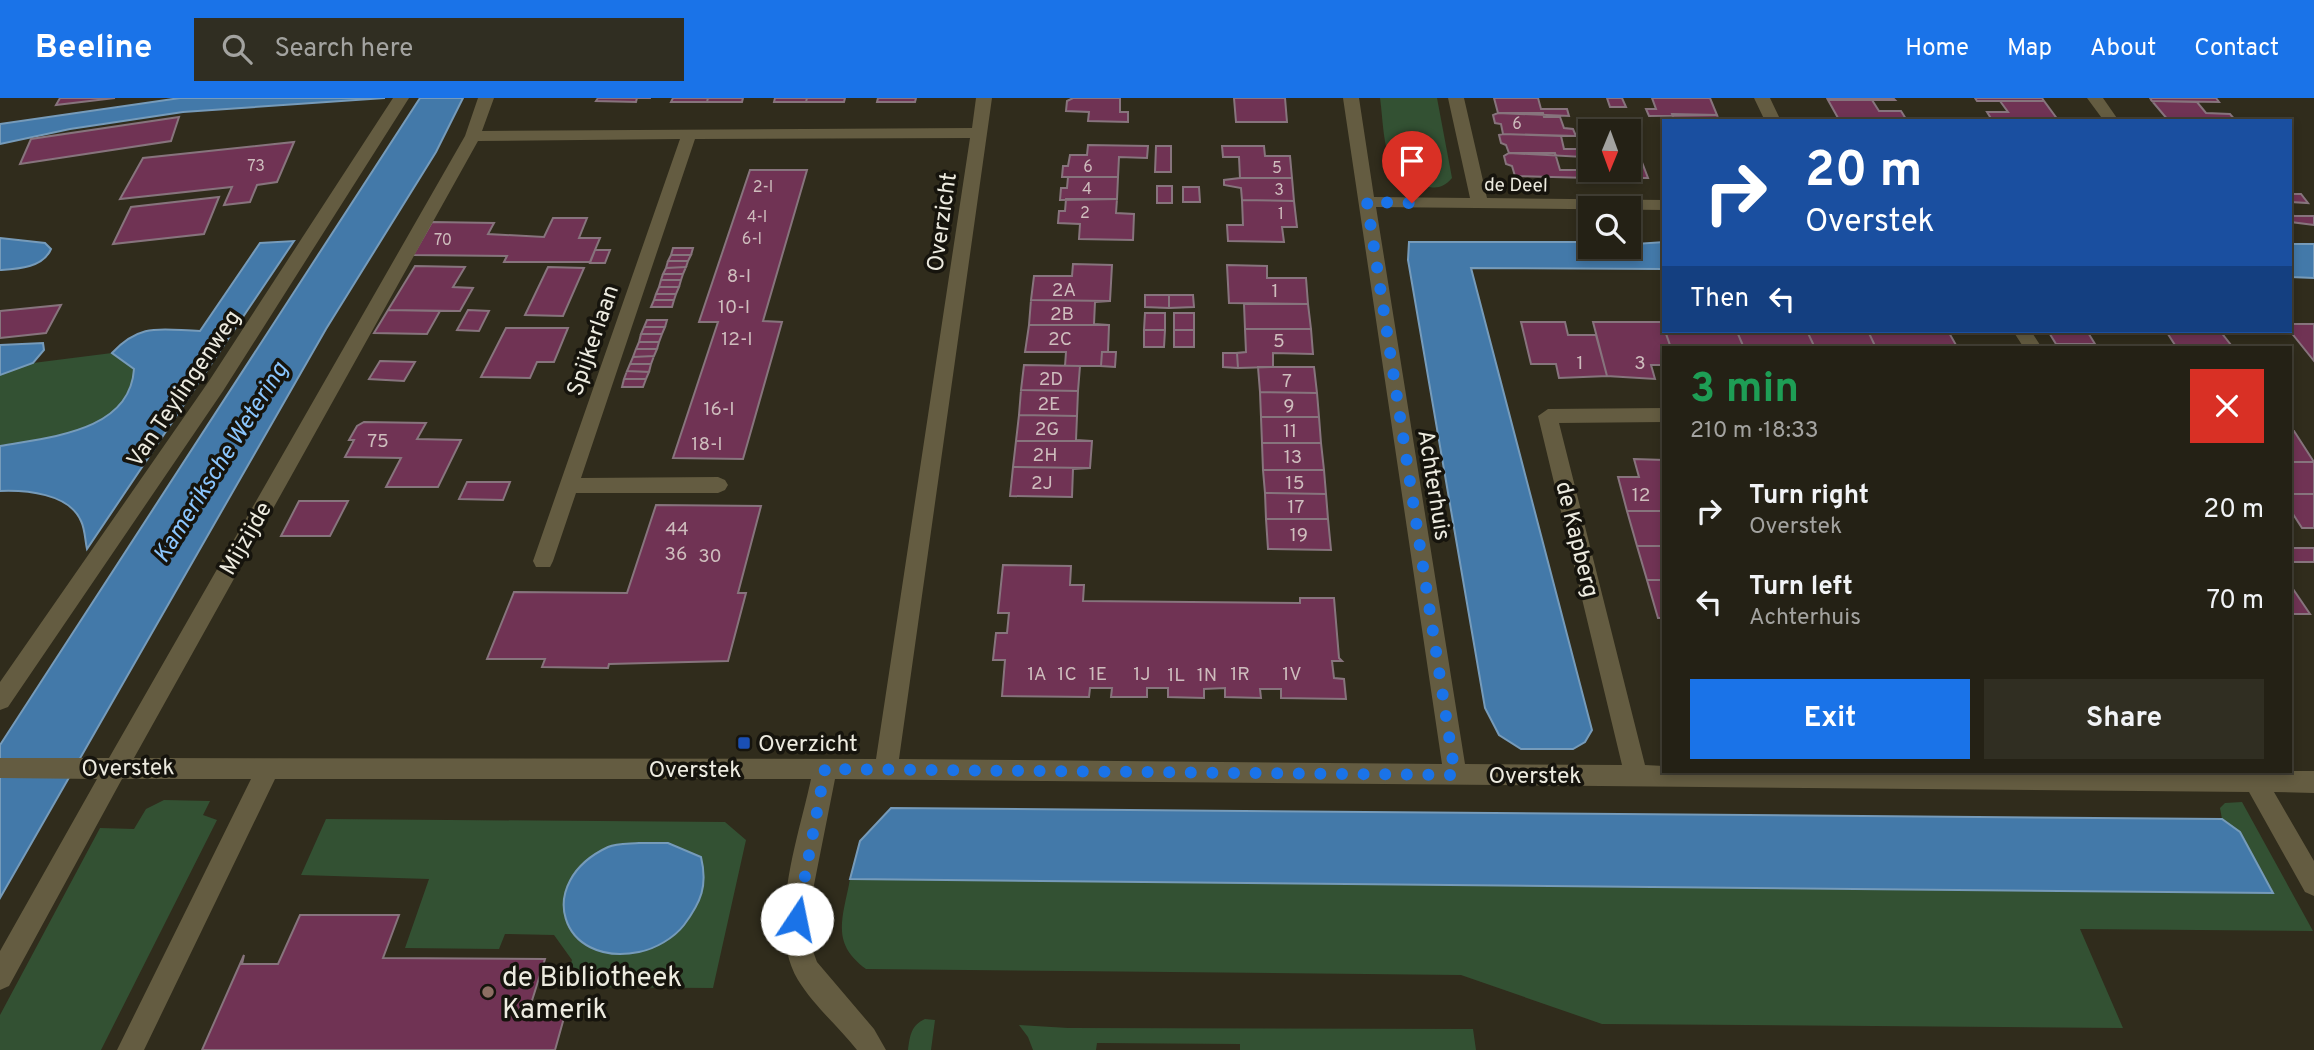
<!DOCTYPE html>
<meta charset="utf-8">
<style>
body{margin:0;font-family:Overpass,sans-serif;background:#302e22;color:#f1f3f6;height:100vh;display:flex;flex-direction:column;font-size:26px;white-space:nowrap}
*{box-sizing:border-box;margin:0}
p{font-size:23px;color:#a3a3a0}
.icon{flex:none;width:38px;height:38px;fill:none;stroke:currentColor;stroke-width:2;stroke-linecap:round;stroke-linejoin:round}
.map{position:relative;flex:1;overflow:hidden}
.panel{position:absolute;left:1662px;top:248px;width:630px;height:427px;display:flex;flex-direction:column;background:#242115;border-radius:0px;box-shadow:0 4px 10px #0003,0 0 0 2px #413e34}
.panel>*{flex:none}
.banner{position:absolute;left:1662px;top:21px;width:630px;height:214px;border-radius:0px;box-shadow:0 4px 10px #0003,0 0 0 2px #413e34;background:#1a4fa0;color:#fff;overflow:hidden}
.needle{width:46px;rotate:181deg}
.buttons{position:absolute;left:1578px;top:21px;display:grid;gap:14px}
.buttons a{display:grid;place-items:center;width:63px;height:63px;border-radius:0px;background:#242115;box-shadow:0 4px 10px #0003,0 0 0 2px #413e34;font-size:35px}
.pin{position:absolute;display:grid;place-items:center;width:60px;height:60px;color:#fff;margin:-72px -30px;border-radius:50% 50% 50% 0;rotate:-45deg;box-shadow:0 0 7px #0007}
.pin .icon{rotate:45deg}
.me{position:absolute;width:77px;margin:-38px;rotate:11deg;stroke-linejoin:round;filter:drop-shadow(0 0 5px #0008)}
.turn{display:flex;align-items:center;gap:24px;height:147px;padding:0 28px;font-size:32px}
.turn .icon{width:91px;height:91px;stroke-width:2.5}
.turn b{display:block;font-size:49px;line-height:60px}
.then{display:flex;align-items:center;height:66px;padding:0 28px;background:#0003;gap:14px;font-size:26px}
.round{display:grid;place-items:center;flex:none;width:74px;height:74px;border-radius:0px;background:#302e22}
.overview{display:flex;align-items:center;justify-content:space-between;height:119px;padding:0 28px}
h1{font-size:42px;font-weight:700;line-height:52px;color:#1e9e55}
.cta{display:flex;gap:14px;margin-top:auto;padding:14px 28px}
.cta a{flex:1;height:80px;border-radius:0px;background:#1a73e8;color:#fff;font-size:28px;font-weight:700;line-height:80px;text-align:center}
.cta a+a{background:#302e22;color:#f1f3f6}
ul{padding:0;list-style:none}
li{display:flex;align-items:center;gap:21px;height:91px;padding:0 28px}
li div{flex:1}
li b{display:block;font-size:26px}
li em{font-style:normal}
header{display:flex;align-items:center;gap:42px;box-sizing:border-box;height:98px;padding:0 35px;background:#1a73e8;color:#fff}
header strong{font-size:33px}
nav{display:flex;gap:38px;margin-inline-start:auto;font-size:24px}
.search{width:490px;height:63px;background:#302e22;display:flex;align-items:center;gap:18px;box-sizing:border-box;padding:0 24px;border-radius:0px;color:#a3a3a0;font-size:26px}
.map>svg:first-child{display:block}
.green{fill:#335133}
.water{fill:#4379a9;stroke:#769bba;stroke-width:2}
.building{fill:#703354;stroke:#87747d;stroke-width:2}
.lines{fill:none;stroke-linecap:round;stroke-linejoin:round}
.minor{fill:#645c41;fill-rule:evenodd}
.route{stroke:#1a73e8;stroke-width:12;stroke-dasharray:0 21.6}
.transit-dot{fill:#1a4fb4;stroke:#16140d;stroke-width:2.5}
.education-dot{fill:#8d6e63;stroke:#16140d;stroke-width:2.5}
.labels{text-anchor:middle;stroke-width:7;stroke-linejoin:round;paint-order:stroke}
.far-number-label{font-size:16px;fill:#cebdbd}
.far-street-label{font-size:19px;fill:#edebe0;stroke:#16140d}
.number-label{font-size:19px;fill:#cebdbd}
.street-label{font-size:23px;fill:#edebe0;stroke:#16140d}
.poi-label{font-size:23px;fill:#edebe0;stroke:#16140d;text-anchor:start}
.water-label{font-size:24px;font-style:italic;fill:#8bc6fe;stroke:#16140d}
.near-poi-label{font-size:28px;fill:#edebe0;stroke:#16140d;text-anchor:start}
</style>
<header>
<strong>Beeline</strong>
<div class="search"><svg class="icon" aria-label="search" viewBox="0 0 24 24"><circle cx="10" cy="10" r="6"/><path d="M15 15l6 6"/></svg>Search here</div>
<nav><a>Home</a><a>Map</a><a>About</a><a>Contact</a></nav>
</header>
<div class="map">
<svg width="2314" height="952" viewBox="0 0 2314 952">
<rect width="100%" height="100%" fill="#302c1c"/>
<path class="green" d="M1380,0H1437L1452,80C1443,90 1437,91 1424,88C1381,81 1385,35 1380,0Z
M112,255L134,270C129,334 50,339 0,348V277L33,265Z
M164,702L210,703L203,717L217,722L101,952H0V917L100,730L134,731L146,711Z
M2242,704L2313,833L2080,831L2123,930L1602,926L1461,877L866,871C830,845 843,820 850,781L2272,795L2240,734L2222,721L2220,710L2225,705Z
M326,721L725,724L746,742L713,890L564,889L572,862L554,837L505,836L499,851L405,850L429,781L301,777Z
M925,921L935,922L931,952H908C910,938 911,927 925,921Z
M1019,927L1068,930L1473,931L1476,952H1240V946L1097,945L1096,952H1033L1028,939Z"/>
<path class="water" d="M180,0H385L183,14L70,31L0,46V26Z
M420,0H463L436,54L326,231L0,800V647Z
M0,140L45,145L51,151C43,170 17,171 0,172Z
M294,143L87,451C85,442 85,431 81,423C69,395 25,392 0,393V348C49,339 130,334 134,271L112,255C141,224 161,232 200,233L260,145Z
M1409,144H1591V149L1664,144V171L1471,170L1592,632L1585,644L1573,651H1521L1499,637L1485,610L1408,162Z
M2291,146H2314V180L2291,179Z
M43,245L44,252L33,265L0,277V247Z
M891,710L2222,721L2240,734L2273,795L850,781L860,743Z
M639,745H668L701,759C708,788 701,804 684,827C674,840 655,851 639,854C560,870 533,784 608,749C617,745 630,746 639,745Z"/>
<path class="building" d="M60,0H115L56,7Z
M598,0H651H637L636,4L596,3Z
M673,0H708L707,4H671Z
M708,0H743L742,4H707Z
M775,0H807L806,4H774Z
M807,0H845L844,4H806Z
M878,0H916L915,4H877Z
M1073,0H1120V14H1128V24L1088,23L1089,14L1066,13L1067,3Z
M1234,0H1285L1287,24H1236Z
M1494,0H1538L1541,11H1567L1569,18L1498,15Z
M1607,0H1622L1626,9H1610Z
M1652,0H1710L1717,17L1649,18L1646,11H1656Z
M1827,0H1893L1895,2H1828Z
M1975,0H2042L2044,3H1977Z
M2150,0H2216L2219,4L2152,3Z
M1828,2H1872L1879,13H1901L1906,21L1838,20Z
M2000,3H2044L2058,22H1992L1987,14H2008Z
M2152,3L2197,4L2206,15L2230,16L2236,23L2168,22Z
M1498,15H1543L1544,19H1560L1564,30L1573,31L1576,38L1503,36L1501,26L1495,25L1493,17Z
M1672,16L1717,17L1719,23H1674Z
M179,19L171,43L20,66L31,41Z
M1838,20H1883L1884,23H1839Z
M1503,36L1561,38L1564,51H1580L1583,59L1509,55L1506,47L1501,45L1499,37Z
M294,44L277,84L257,87L250,104L224,107L232,89L120,101L143,60Z
M1088,47L1148,48L1147,60L1119,59L1118,79H1062L1063,68H1068L1070,57H1087Z
M1156,48H1171V74H1155Z
M1222,48H1264L1265,58H1290L1292,80H1240L1239,59H1223Z
M1509,55H1555L1560,72H1586L1589,80L1515,78L1512,68L1506,66L1504,58Z
M1640,59L1648,80H1631L1627,72L1629,60Z
M750,72H807L763,223L782,224L743,361L673,360L718,224H699Z
M1610,72H1627L1631,80H1613Z
M1068,79H1118L1117,101L1060,102L1061,90H1067Z
M1240,80H1292L1294,103L1242,102L1241,90L1224,87V82Z
M1157,88H1172V105H1157Z
M1183,89H1199L1200,104H1183Z
M2291,96H2301L2308,105L2291,104Z
M219,99L204,136L113,146L131,109Z
M1066,101H1117L1116,115L1134,116L1133,142L1079,141L1080,126L1058,125L1059,113H1065Z
M1242,102L1294,103L1297,129H1282L1284,144L1228,143L1227,127H1243Z
M2291,114L2294,118H2314V127L2291,124Z
M553,120H587L579,140H600L590,164H504L507,158L413,157L432,124L494,125L488,136L544,139Z
M673,150H693L691,157H671Z
M595,152H610L605,165H590Z
M671,157H691L688,163H668Z
M668,163H688L686,169L666,170Z
M1073,166L1112,167L1110,203L1031,202L1034,178H1072Z
M1227,167L1267,168V180H1306L1308,206L1229,205Z
M415,168L465,169L453,189L473,190L460,213L388,212Z
M548,169L584,170L563,218L525,217Z
M686,169L683,176H663L666,170Z
M663,176H683L681,182H661Z
M661,182H681L679,189H659Z
M659,189H679L676,196H656Z
M656,196H676L674,202H654Z
M1145,197H1169V210L1145,209Z
M1169,197H1193L1194,209L1169,210Z
M654,202H674L672,209H651Z
M1031,202L1110,203L1095,204L1094,226L1109,227H1029Z
M1244,206H1308L1311,231H1245Z
M61,207L46,235L0,240V213Z
M388,212L440,213L427,236L374,235Z
M468,212L489,213L479,233L457,232Z
M1145,215H1165V232H1144Z
M1174,215H1194V232H1174Z
M647,222H667L665,229H644Z
M1521,224H1565L1568,237H1596L1607,278L1559,280L1556,266H1531Z
M1593,224H1662L1671,250H1664V267H1651L1655,281L1607,278Z
M2291,226H2314V263L2290,233Z
M1029,227H1109L1108,254H1102L1101,268H1065L1066,254H1025Z
M644,229H665L662,236H641Z
M506,230H568L554,264H537L530,280L481,279Z
M1245,231H1311L1313,256L1273,255V269L1238,270L1237,255L1246,254Z
M1144,232H1165L1164,249H1144Z
M1174,232H1194V249H1174Z
M1665,233L1738,236L1744,250H1671Z
M1765,233H1807L1815,250H1744L1738,236H1766Z
M1807,233H1868L1876,250H1815Z
M1868,233H1948L1956,247L1876,250Z
M2048,233H2087L2095,246H2056Z
M2166,233H2220L2231,247H2175Z
M641,236H662L659,244H639Z
M639,244H659L657,251H636Z
M2056,246H2095L2098,250H2058Z
M2175,247H2231L2233,250H2178Z
M636,251H657L654,258L633,259Z
M1102,254H1116L1115,269L1101,268Z
M1223,255H1237L1238,270L1223,269Z
M654,258L651,266H630L633,259Z
M380,263L415,264L404,283L369,281Z
M630,266H651L649,274L627,273Z
M1024,267L1080,268L1078,293L1021,292Z
M1258,269H1314L1317,295L1260,294Z
M627,273L649,274L646,281H624Z
M624,281H646L643,289H622Z
M1021,292L1078,293L1077,318L1019,317Z
M1260,294L1317,295L1319,319H1261Z
M1019,317L1077,318L1076,342L1092,343H1016Z
M1261,319H1319L1321,345H1262Z
M364,324L426,325L417,341L461,342L438,389H386L401,360L345,359L354,342H349L357,328Z
M2291,333H2294L2314,364H2291Z
M1016,343H1092L1090,370L1013,369Z
M1262,345H1321L1324,372H1263Z
M1634,361L1664,362V413H1627L1618,379H1639Z
M2291,364H2314V396H2291Z
M1013,369L1090,370L1073,371L1072,399L1010,398Z
M1263,372H1324L1326,396L1265,395Z
M467,384H510L503,402L459,401Z
M1265,395L1326,396L1328,421H1266Z
M2291,396H2314V430H2302L2291,413Z
M299,403H348L330,438H281Z
M656,407L761,408L738,495H746L728,563L609,566L608,570L542,569L545,561H487L514,494L627,495Z
M1627,413H1664V448H1637Z
M1266,421H1328L1331,452L1268,451Z
M1637,448H1664V482H1647Z
M2291,450H2314V464H2291Z
M1003,467L1071,468L1070,487H1084L1083,503L1300,505V500H1334L1339,560L1342,563H1332L1334,580L1344,581L1346,601L1281,600V591H1260L1261,600L1225,599V590L1204,591V600L1168,599V590H1147V599H1111L1112,590H1090L1089,599L1002,598L1005,562H993L996,535H1007L1009,515H998Z
M1647,482H1664V520H1658Z
M2291,488L2310,516H2291Z
M300,817H399L383,860L545,861L530,909H567L555,952H202L244,857L242,866H278Z"/>
<g class="lines">
<path class="minor" d="M393,0H409L223,293L8,609L0,612V584L209,283Z
M478,0H494L482,33L972,30L976,0H992L899,661L1442,666L1343,0H1359L1374,99L1470,100L1448,0H1464L1487,100L1664,102V112L1376,109L1465,666L1622,667L1538,318L1548,311L1664,310V324L1559,325L1645,667L1664,668V674L2314,673V695L2274,694L2314,763V798L2305,794L2249,694L835,681L812,797L810,845L817,864L874,931L886,952H857C838,928 814,908 798,882C766,829 799,738 811,681H275L144,952H117L251,681H122L9,888L0,892V853L97,681L0,680V660H109L465,38ZM970,40L876,661L134,660L478,43L680,41L533,463L536,469H550L553,463L576,395H718L725,392L728,387L725,382L718,379L581,380L695,41Z
M1754,0H1770L1781,23H1765Z
M2087,0H2103L2119,23H2104Z
M2013,233H2031L2042,250H2024Z"/>
</g>
<g class="lines">
<path class="route" d="M797,821L825,671L1455,677L1367,104L1412,105"/>
</g>
<rect class="transit-dot" x="737" y="638" width="14" height="14" rx="3.5"/>
<circle class="education-dot" cx="488" cy="894" r="7"/>
<g class="labels">
<g class="far-number-label">
<text x="1517" y="31">6</text>
<text x="256" y="73">73</text>
<text x="1088" y="74">6</text>
<text x="1277" y="75">5</text>
<text x="763" y="94">2-I</text>
<text x="1087" y="96">4</text>
<text x="1279" y="97">3</text>
<text x="1085" y="120">2</text>
<text x="1281" y="121">1</text>
<text x="757" y="124">4-I</text>
<text x="752" y="146">6-I</text>
<text x="443" y="147">70</text>
</g>
<g class="far-street-label">
<text transform="translate(1516 86) rotate(1)" y="7">de Deel</text>
</g>
<g class="number-label">
<text x="739" y="184">8-I</text>
<text x="1064" y="198">2A</text>
<text x="1275" y="199">1</text>
<text x="734" y="215">10-I</text>
<text x="1062" y="222">2B</text>
<text x="737" y="247">12-I</text>
<text x="1060" y="247">2C</text>
<text x="1279" y="249">5</text>
<text x="1580" y="271">1</text>
<text x="1640" y="271">3</text>
<text x="1051" y="287">2D</text>
<text x="1287" y="289">7</text>
<text x="1049" y="312">2E</text>
<text x="1289" y="314">9</text>
<text x="719" y="317">16-I</text>
<text x="1047" y="337">2G</text>
<text x="1290" y="339">11</text>
<text x="378" y="349">75</text>
<text x="707" y="352">18-I</text>
<text x="1045" y="363">2H</text>
<text x="1293" y="365">13</text>
<text x="1042" y="391">2J</text>
<text x="1295" y="391">15</text>
<text x="1641" y="403">12</text>
<text x="1296" y="415">17</text>
<text x="677" y="437">44</text>
<text x="1299" y="443">19</text>
<text x="676" y="462">36</text>
<text x="710" y="464">30</text>
<text x="1037" y="582">1A</text>
<text x="1067" y="582">1C</text>
<text x="1098" y="582">1E</text>
<text x="1142" y="582">1J</text>
<text x="1240" y="582">1R</text>
<text x="1292" y="582">1V</text>
<text x="1176" y="583">1L</text>
<text x="1207" y="583">1N</text>
</g>
<g class="street-label">
<text transform="translate(941 124) rotate(-82)" y="8">Overzicht</text>
<text transform="translate(592 242) rotate(-71)" y="8">Spijkerlaan</text>
<text transform="translate(183 290) rotate(-56)" y="8">Van Teylingenweg</text>
<text transform="translate(1435 387) rotate(81)" y="8">Achterhuis</text>
<text transform="translate(245 440) rotate(-60)" y="8">Mijzijde</text>
<text transform="translate(1578 441) rotate(76)" y="8">de Kapberg</text>
<text transform="translate(128 669) rotate(-1)" y="8">Overstek</text>
<text x="695" y="679">Overstek</text>
<text x="1535" y="685">Overstek</text>
</g>
<g class="poi-label">
<text x="758" y="653">Overzicht</text>
</g>
<g class="water-label">
<text transform="translate(220 364) rotate(-58)" y="8">Kameriksche Wetering</text>
</g>
<g class="near-poi-label">
<text x="502" y="888">de Bibliotheek<tspan x="502" dy="32">Kamerik</tspan></text>
</g>
</g>
</svg>
<div class="buttons">
<a><svg class="needle" viewBox="-14 -14 28 28"><path d="M0-13l5 13h-10z" fill="#e53935"/><path d="M0 13l5-13h-10z" fill="#a3a3a0"/></svg></a>
<a><svg class="icon" aria-label="search" viewBox="0 0 24 24"><circle cx="10" cy="10" r="6"/><path d="M15 15l6 6"/></svg></a>
</div>
<div class="pin" style="left:1412px;top:105px;background:#d93025"><svg class="icon" aria-label="arrive" viewBox="0 0 24 24"><path d="M6 21V4h12l-3 4 3 4H6"/></svg></div>
<svg class="me" style="left:797px;top:821px" viewBox="-20 -20 40 40"><circle r="19" fill="#fff"/><path d="M0-13L10 11 0 6-10 11z" fill="#1a73e8"/></svg>
<div class="banner">
<div class="turn"><svg class="icon" aria-label="right" viewBox="0 0 24 24"><path d="M7 20v-9h11M14 6l5 5-5 5"/></svg><div><b>20 m</b>Overstek</div></div>
<div class="then">Then<svg class="icon" aria-label="left" viewBox="0 0 24 24"><path d="M17 20v-9H6M10 6l-5 5 5 5"/></svg></div>
</div>
<section class="panel">
<div class="overview"><div><h1>3 min</h1><p>210 m · 18:33</p></div><a class="round" style="background:#d93025;color:#fff"><svg class="icon" aria-label="close" viewBox="0 0 24 24"><path d="M6 6l12 12M18 6L6 18"/></svg></a></div>
<ul>
<li><svg class="icon" aria-label="right" viewBox="0 0 24 24"><path d="M7 20v-9h11M14 6l5 5-5 5"/></svg><div><b>Turn right</b><p>Overstek</p></div><em>20 m</em></li>
<li><svg class="icon" aria-label="left" viewBox="0 0 24 24"><path d="M17 20v-9H6M10 6l-5 5 5 5"/></svg><div><b>Turn left</b><p>Achterhuis</p></div><em>70 m</em></li>
</ul>
<div class="cta"><a>Exit</a><a>Share</a></div>
</section>
</div>
